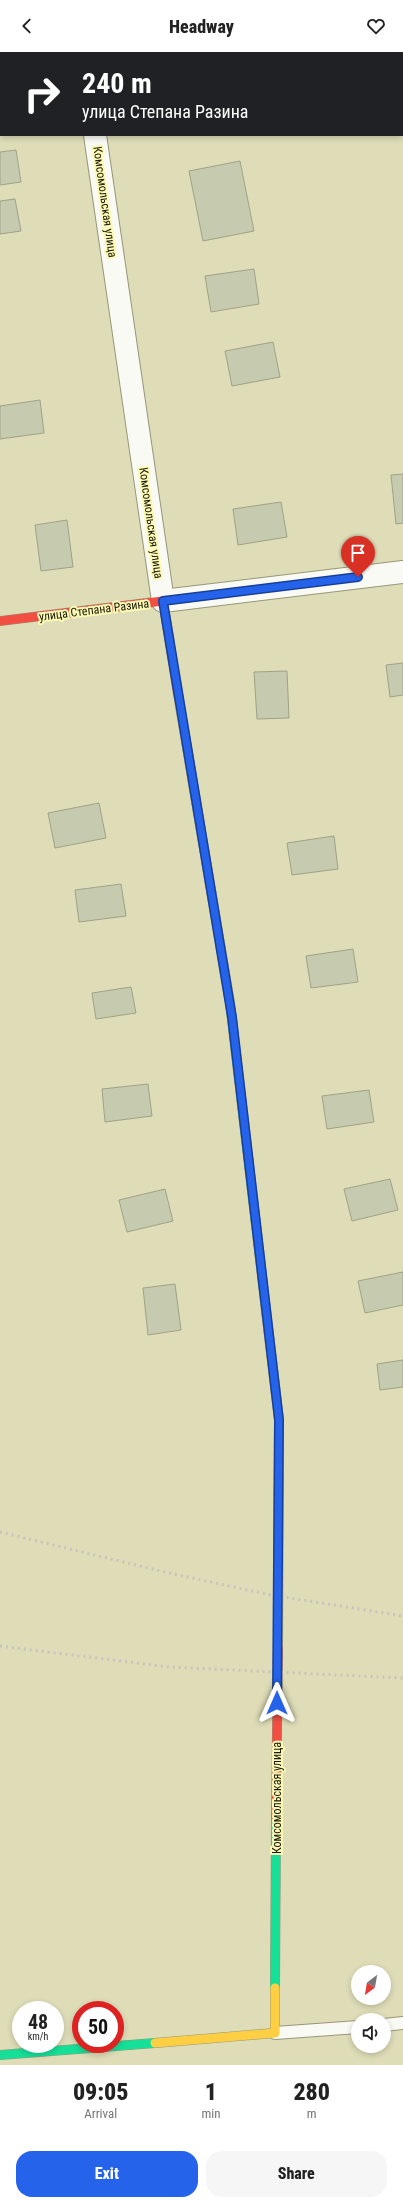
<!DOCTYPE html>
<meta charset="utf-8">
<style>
body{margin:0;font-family:"Roboto Condensed",sans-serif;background:#f6f6f6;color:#222;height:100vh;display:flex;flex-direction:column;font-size:15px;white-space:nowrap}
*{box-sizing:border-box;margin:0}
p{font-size:13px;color:#767676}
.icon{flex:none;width:22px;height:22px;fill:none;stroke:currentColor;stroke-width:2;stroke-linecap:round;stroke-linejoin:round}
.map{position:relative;height:2013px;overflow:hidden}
.details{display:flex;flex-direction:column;background:#fff;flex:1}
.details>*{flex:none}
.banner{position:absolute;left:0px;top:0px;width:403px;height:84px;box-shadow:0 2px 6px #0003;background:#202124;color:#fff;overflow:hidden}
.needle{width:26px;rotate:211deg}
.buttons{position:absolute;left:351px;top:1913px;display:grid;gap:8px}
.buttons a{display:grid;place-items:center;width:40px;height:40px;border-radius:50%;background:#fff;box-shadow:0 2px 6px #0003;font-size:20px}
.speed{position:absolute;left:12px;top:1949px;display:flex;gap:8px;font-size:20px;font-weight:700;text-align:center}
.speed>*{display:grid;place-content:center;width:52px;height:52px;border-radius:50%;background:#fff;box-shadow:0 2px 6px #0003;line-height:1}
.speed small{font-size:10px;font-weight:400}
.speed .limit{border:6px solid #d22;background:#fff;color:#111}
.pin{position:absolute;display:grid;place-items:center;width:34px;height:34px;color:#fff;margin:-41px -17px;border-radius:50% 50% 50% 0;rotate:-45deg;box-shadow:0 0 4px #0007}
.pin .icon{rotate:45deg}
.me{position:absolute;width:44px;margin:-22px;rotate:0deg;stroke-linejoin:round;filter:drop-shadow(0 0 3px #0008)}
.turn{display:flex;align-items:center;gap:14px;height:84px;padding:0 16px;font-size:18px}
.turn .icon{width:52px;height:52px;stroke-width:2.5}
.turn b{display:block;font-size:28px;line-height:34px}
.eta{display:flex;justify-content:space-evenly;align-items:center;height:68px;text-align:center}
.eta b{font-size:24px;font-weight:800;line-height:28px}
.primary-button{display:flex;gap:8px;margin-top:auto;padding:8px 16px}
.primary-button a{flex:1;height:46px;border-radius:16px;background:#2563eb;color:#fff;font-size:16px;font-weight:800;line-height:46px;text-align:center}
.primary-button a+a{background:#f6f6f6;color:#222}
header{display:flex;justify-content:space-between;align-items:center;height:52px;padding:0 16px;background:#fff;font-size:18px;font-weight:800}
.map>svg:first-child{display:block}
.building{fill:#c6caae;stroke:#9fa286}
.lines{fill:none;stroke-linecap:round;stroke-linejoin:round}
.lane-casing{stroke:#979679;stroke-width:14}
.street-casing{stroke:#979679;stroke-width:24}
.fast-casing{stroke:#979679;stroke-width:10}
.slow-casing{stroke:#979679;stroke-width:10}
.jam-casing{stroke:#979679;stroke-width:10}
.lane{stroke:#fafaf4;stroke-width:12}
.street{stroke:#fafaf4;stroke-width:22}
.fast{stroke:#16e098;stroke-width:9}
.slow{stroke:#ffcf43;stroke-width:9}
.jam{stroke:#f24e42;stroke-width:9}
.rail{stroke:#c6c5bb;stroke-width:3;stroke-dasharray:2 4;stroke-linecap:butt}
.route-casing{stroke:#184099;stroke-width:10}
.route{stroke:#2563eb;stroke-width:7}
.labels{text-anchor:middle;stroke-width:4;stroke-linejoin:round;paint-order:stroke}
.street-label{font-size:12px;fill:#1a1901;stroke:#fcf9b6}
</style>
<header><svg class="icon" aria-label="back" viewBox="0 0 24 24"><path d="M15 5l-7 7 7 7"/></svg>Headway<svg class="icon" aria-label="heart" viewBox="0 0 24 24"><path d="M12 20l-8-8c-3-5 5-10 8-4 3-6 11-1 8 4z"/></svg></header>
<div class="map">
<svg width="403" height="2013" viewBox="0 0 403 2013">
<rect width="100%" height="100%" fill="#dfddb8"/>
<path class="building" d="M16,98L21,130L0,133V100Z
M240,109L254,179L203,189L189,119Z
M15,147L21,179L0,182V149Z
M254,217L259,252L211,260L205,224Z
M273,290L280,325L232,334L225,299Z
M40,348L44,381L0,387V354Z
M403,422V471L396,472L391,423Z
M281,450L287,485L238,493L233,457Z
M67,468L73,515L41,519L35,473Z
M403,611V643L390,645L386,613Z
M287,619L289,666L257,667L254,620Z
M99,751L106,786L55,796L48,761Z
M334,784L338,817L292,823L287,791Z
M121,832L126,864L79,870L75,838Z
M353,897L358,930L311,936L306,904Z
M131,935L136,961L96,967L92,941Z
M148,1032L152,1064L105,1070L102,1037Z
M369,1038L374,1070L327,1077L322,1044Z
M390,1127L398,1158L352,1169L344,1137Z
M165,1137L173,1169L127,1180L119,1148Z
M403,1220V1253L365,1261L358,1229Z
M175,1232L181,1278L148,1283L143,1236Z
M403,1308V1335L380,1338L377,1312Z"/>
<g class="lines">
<g class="lane-casing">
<path id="lane" d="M384,1973L403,1971
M275,1981L358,1975"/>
</g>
<g class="street-casing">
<path id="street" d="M83,0V1
M95,83L163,549L403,520"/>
</g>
<g class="fast-casing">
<path id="fast" d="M230,951L265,1250
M275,1936L276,1767
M0,2003L155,1991"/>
</g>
<g class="slow-casing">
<path id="slow" d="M178,642L230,951
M265,1250L279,1368L278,1596
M155,1991L275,1981V1936"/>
</g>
<g class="jam-casing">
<path id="jam" d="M0,569L163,549L178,642
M276,1767L278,1596"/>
</g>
<use href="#lane" class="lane"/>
<use href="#street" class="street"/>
<use href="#fast" class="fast"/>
<use href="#slow" class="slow"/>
<use href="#jam" class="jam"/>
<path class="rail" d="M0,1480L169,1521L271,1543L403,1564
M0,1594L169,1615L403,1626"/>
</g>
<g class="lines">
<g class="route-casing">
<path id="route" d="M277,1651L279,1368L232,965L163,549L358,525"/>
</g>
<use href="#route" class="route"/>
</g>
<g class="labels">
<g class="street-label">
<text transform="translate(105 150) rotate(82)" y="4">Комсомольская улица</text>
<text transform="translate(151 471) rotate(82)" y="4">Комсомольская улица</text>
<text transform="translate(94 558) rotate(-7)" y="4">улица Степана Разина</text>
<text transform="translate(277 1746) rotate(-90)" y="4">Комсомольская улица</text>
</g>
</g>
</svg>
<div class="buttons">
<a><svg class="needle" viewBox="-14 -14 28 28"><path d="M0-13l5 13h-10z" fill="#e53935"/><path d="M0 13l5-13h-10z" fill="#767676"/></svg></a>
<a><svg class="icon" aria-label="sound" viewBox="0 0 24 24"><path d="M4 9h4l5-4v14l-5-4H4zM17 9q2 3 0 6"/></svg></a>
</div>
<div class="speed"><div>48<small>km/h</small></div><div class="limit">50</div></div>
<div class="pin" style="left:358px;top:525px;background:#d93025"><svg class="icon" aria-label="arrive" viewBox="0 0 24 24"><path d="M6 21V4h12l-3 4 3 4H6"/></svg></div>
<svg class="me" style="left:277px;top:1651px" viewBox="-20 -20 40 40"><path d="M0-17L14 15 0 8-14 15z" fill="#2563eb" stroke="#fff" stroke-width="4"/></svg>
<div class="banner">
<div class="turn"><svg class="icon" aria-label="right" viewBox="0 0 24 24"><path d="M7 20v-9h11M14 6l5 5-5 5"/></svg><div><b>240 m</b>улица Степана Разина</div></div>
</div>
</div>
<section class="details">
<div class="eta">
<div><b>09:05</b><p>Arrival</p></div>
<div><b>1</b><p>min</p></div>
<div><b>280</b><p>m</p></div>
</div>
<div class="primary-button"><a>Exit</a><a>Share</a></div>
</section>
